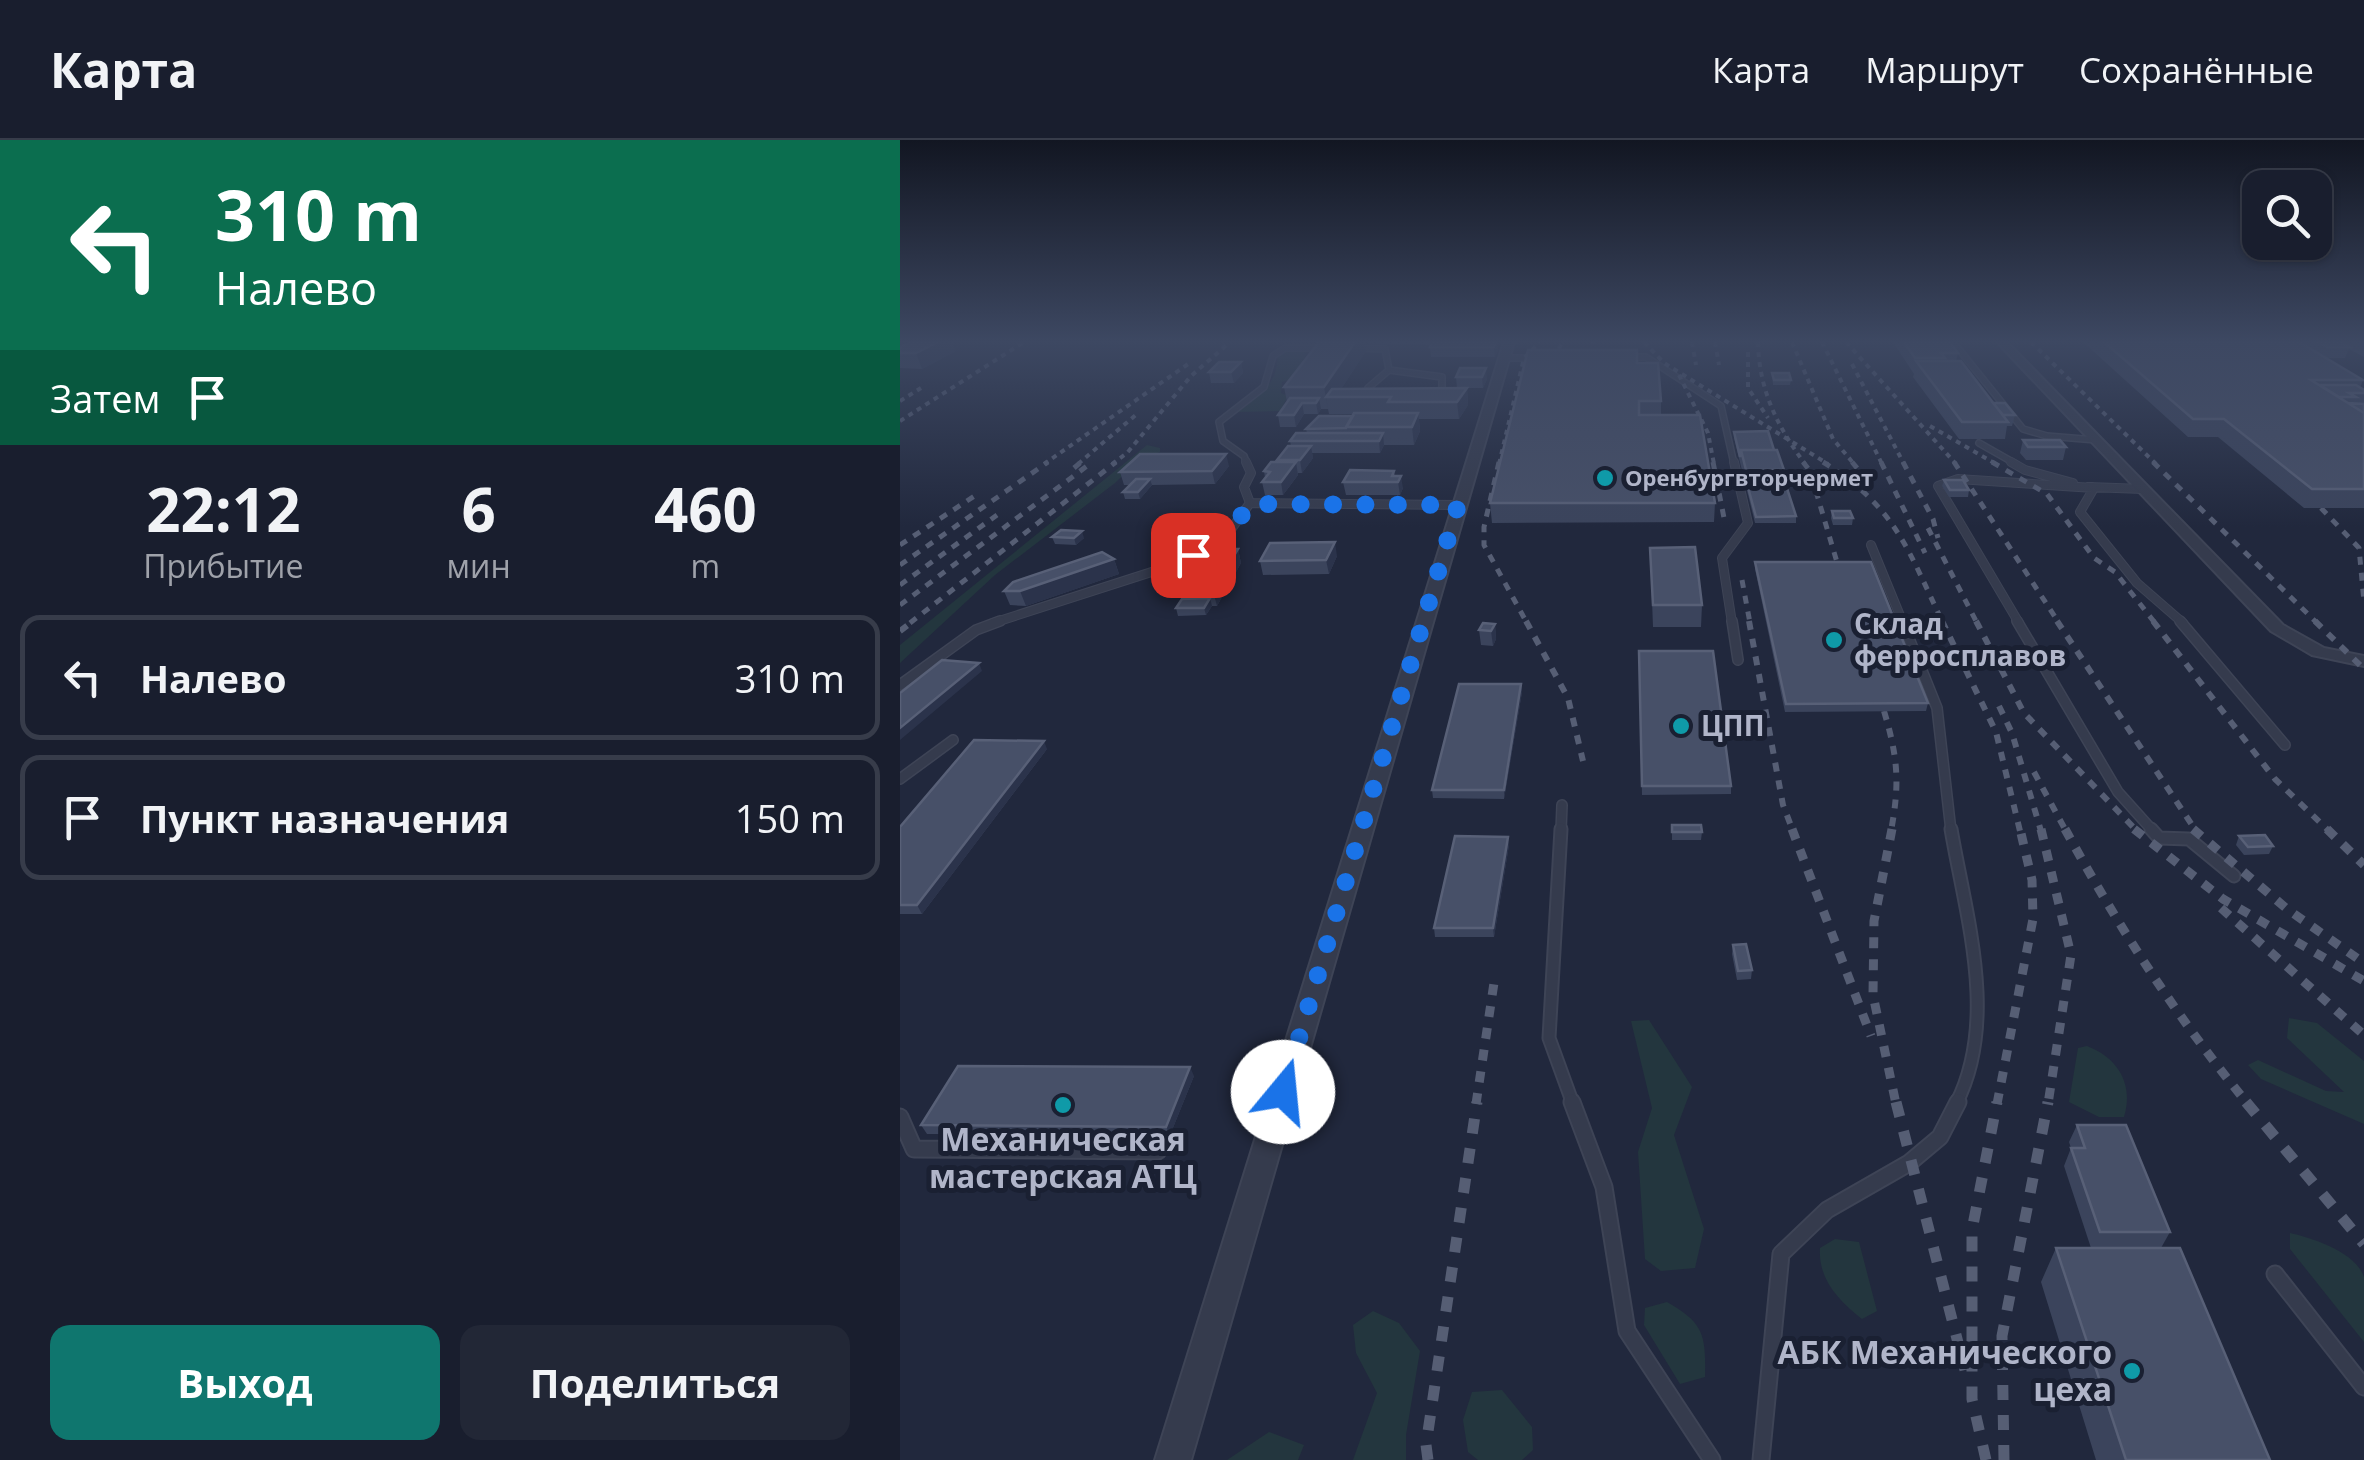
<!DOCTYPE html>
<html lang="ru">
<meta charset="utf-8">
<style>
body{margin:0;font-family:"Open Sans",sans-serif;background:#222736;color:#f1f3f6;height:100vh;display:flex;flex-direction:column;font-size:38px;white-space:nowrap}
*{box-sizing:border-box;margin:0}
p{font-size:32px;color:#9fa2aa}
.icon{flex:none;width:55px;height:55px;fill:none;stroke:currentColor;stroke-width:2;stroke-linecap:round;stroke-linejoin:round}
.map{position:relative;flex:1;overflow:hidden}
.side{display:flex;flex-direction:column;background:#191e2e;width:900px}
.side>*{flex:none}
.hud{background:#0b6e4f;color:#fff;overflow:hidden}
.buttons{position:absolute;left:1342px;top:30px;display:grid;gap:20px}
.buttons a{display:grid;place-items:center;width:90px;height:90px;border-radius:20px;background:#191e2e;box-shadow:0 2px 8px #0004,0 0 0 2px #373c4a;font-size:50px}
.pin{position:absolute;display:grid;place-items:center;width:85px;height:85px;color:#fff;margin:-42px;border-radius:20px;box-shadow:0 5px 15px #0006}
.me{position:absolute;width:110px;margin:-55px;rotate:17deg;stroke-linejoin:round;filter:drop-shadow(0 0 8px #0008)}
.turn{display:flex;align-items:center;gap:35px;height:210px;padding:0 50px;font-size:45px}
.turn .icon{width:130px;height:130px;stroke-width:2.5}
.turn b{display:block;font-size:70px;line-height:85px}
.then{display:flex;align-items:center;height:95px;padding:0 50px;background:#0003;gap:20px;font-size:38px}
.eta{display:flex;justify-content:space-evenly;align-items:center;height:170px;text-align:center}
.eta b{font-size:60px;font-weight:700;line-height:70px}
.cta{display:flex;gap:20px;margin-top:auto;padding:20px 50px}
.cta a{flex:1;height:115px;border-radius:20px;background:#0f766e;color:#fff;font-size:40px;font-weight:700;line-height:115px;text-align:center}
.cta a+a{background:#222736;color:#f1f3f6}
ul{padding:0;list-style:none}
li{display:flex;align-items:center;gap:30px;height:125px;margin:0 20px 15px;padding:0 30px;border:5px solid #373c4a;border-radius:20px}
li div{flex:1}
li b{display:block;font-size:38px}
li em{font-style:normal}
header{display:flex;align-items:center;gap:60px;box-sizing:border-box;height:140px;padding:0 50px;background:#191e2e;border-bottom:2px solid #373c4a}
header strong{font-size:48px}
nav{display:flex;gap:55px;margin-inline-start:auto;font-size:35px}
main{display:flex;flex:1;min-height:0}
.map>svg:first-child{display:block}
.green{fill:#23363e}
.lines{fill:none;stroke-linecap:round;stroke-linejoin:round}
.lane-far4-casing{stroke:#3e4456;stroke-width:8}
.lane-far3-casing{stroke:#3e4456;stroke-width:10}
.lane-far2-casing{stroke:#3e4456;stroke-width:12}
.lane-far1-casing{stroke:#3e4456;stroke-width:15}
.lane-casing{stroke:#3e4456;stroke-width:19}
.street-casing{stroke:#3e4456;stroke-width:4}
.lane-far4{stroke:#353b4d;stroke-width:5}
.lane-far3{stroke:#353b4d;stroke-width:8}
.lane-far2{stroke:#353b4d;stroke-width:9}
.lane-far1{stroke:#353b4d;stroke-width:11}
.lane{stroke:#353b4d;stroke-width:15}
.street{fill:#353b4d;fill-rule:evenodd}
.rail-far4{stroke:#565e74;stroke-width:4;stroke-dasharray:5 5;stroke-linecap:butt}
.rail-far3{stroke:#565e74;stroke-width:5;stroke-dasharray:8 8;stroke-linecap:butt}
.rail-far2{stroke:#565e74;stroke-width:6;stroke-dasharray:9 9;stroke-linecap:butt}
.rail-far1{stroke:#565e74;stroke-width:9;stroke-dasharray:11 11;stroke-linecap:butt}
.rail{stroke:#565e74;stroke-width:11;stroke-dasharray:15 15;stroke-linecap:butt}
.wall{fill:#3b445c}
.shaded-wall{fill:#2b334b}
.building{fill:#475068;stroke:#586077;stroke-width:2.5}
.route{stroke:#1a73e8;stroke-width:18;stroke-dasharray:0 32.4}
.culture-dot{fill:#0f9aa8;stroke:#1a2032;stroke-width:4}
.labels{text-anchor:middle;stroke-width:10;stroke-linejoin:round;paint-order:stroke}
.far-poi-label{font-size:22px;font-weight:bold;fill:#b0b5c9;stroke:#1a2032;text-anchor:start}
.poi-label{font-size:28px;font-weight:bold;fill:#b0b5c9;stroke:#1a2032;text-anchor:start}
.near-poi-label{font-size:32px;font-weight:bold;fill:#b0b5c9;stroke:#1a2032}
</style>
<header>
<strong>Карта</strong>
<nav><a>Карта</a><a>Маршрут</a><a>Сохранённые</a></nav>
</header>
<main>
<section class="side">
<div class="hud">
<div class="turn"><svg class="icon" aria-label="left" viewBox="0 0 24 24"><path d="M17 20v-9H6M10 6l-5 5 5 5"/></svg><div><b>310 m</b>Налево</div></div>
<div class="then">Затем<svg class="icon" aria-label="arrive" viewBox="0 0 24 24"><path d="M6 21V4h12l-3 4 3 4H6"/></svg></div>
</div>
<div class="eta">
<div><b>22:12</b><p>Прибытие</p></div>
<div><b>6</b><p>мин</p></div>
<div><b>460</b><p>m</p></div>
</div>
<ul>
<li><svg class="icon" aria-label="left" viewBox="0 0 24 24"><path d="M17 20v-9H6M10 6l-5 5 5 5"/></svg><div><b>Налево</b></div><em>310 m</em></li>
<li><svg class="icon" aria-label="arrive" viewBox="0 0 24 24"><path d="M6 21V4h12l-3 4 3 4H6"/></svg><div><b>Пункт назначения</b></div><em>150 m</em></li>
</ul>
<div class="cta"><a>Выход</a><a>Поделиться</a></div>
</section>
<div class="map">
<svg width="1464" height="1320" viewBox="0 0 1464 1320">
<rect width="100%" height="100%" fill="#21283d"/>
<path class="green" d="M388,210H407L398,237L382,242L381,253L388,256L380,271L338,272C359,247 375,253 378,216Z
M247,305L260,308V312L236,322L215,343L95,435L0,523V505Z
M1389,878L1417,883L1464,921V984L1361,939L1348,925L1358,920L1426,951L1444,952L1387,898Z
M749,880L792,947L774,995L804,1089L795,1128L761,1131L745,1119L738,1012L752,968L731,881Z
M1187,906C1218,918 1234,944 1224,977H1199L1169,962L1178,908Z
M1390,1093C1412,1098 1456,1112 1464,1137C1464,1155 1464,1184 1464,1202L1390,1109Z
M935,1099L959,1102L977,1171L962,1179C938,1160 918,1139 920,1108Z
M767,1162C804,1183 806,1195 805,1237L780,1244L744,1185L745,1168Z
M473,1171L499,1183L520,1211L506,1295V1320H453L477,1253L456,1213L453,1185Z
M602,1250L632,1287L633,1310L622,1320H578L568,1312L563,1280L572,1252Z
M369,1292L404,1305L398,1320H327Z"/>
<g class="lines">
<g class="lane-far4-casing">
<path id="lane-far4" d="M1053,202L1123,289L1147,296L1196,300
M453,208L485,209L489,230L468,248L474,255
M724,217H746L821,266L834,324
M604,218H637
M489,230L542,237V249L530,255
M1079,303L1116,324
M347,324L344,316L323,301L319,282L364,247L373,216L385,208H426"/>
</g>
<g class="lane-far3-casing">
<path id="lane-far3" d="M346,322L351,333L344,347L350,363
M1111,322L1125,330L1173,343
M1189,347L1243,349
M350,363L558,365
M971,405L1003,483
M93,483L264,428L322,402L350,363
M832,483L822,418L848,383L834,322
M1119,483L1038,346L1058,339L1194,348L1180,372L1237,443L1283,483"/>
</g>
<g class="lane-far2-casing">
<path id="lane-far2" d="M832,481L838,520
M1002,481L1037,568L1051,691
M1117,481L1218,652L1253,691
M1280,481L1385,605
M0,545L76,490L100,481
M0,639L53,600
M661,691L662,665"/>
</g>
<g class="lane-far1-casing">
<path id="lane-far1" d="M661,689L649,898L673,964
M1051,689C1066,777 1099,880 1056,964
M1251,689L1259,698L1289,699L1334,736"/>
</g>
<g class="lane-casing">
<path id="lane" d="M672,962L704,1047L727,1191L812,1320
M0,977L14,1009L258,1011
M1375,1134L1464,1247
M861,1320L881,1114L927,1070L1009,1023L1040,997L1058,962"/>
</g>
<g class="street-casing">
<path id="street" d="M604,202H614L291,1320H255Z
M1097,202H1107L1383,485L1424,508L1464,516V526L1412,515L1371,491Z"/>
</g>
<use href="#lane-far4" class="lane-far4"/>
<use href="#lane-far3" class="lane-far3"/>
<use href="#lane-far2" class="lane-far2"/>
<use href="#lane-far1" class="lane-far1"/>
<use href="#lane" class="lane"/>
<use href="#street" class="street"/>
<path class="rail-far4" d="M744,202L764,223L928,324
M792,202L796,225
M815,202L819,225
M858,202C859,250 877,286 905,324
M892,202L933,299L954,324
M922,202L982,324
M946,202L1056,324
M1131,202L1256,324
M848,212V248L868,278
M691,224L693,202
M952,224L1004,324
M647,225L663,202
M779,235L808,293L814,324
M0,261L21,248
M0,281L124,202
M1030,286L1096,324
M144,324L291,222
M178,324L238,273
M212,324L227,313L291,236L330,202
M599,324L624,218L640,202"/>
<path class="rail-far3" d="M599,322L584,387V405L627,483
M813,322L825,383
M903,322L910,331L939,429
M923,322C996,367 1008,410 1043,483
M952,322L971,345
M981,322L1025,413
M1003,322L1033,379L1038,398
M1054,322L1159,483
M1092,322L1147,354L1194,418L1215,432L1255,483
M1253,322L1417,483
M174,328L181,322
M1421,368L1459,408L1464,462
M1028,388L1077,483
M0,405L79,353
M0,425L148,322
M842,440L850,483
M0,445L97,375
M0,465L187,326
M10,483L216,322"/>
<path class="rail-far2" d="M626,481L668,558L683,621
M849,481L883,665L893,691
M1042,481L1096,592L1120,691
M1076,481L1124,573L1237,691
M1157,481L1296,691
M1253,481L1375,639L1429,691
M1415,481L1464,529
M0,491L13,481
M1099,566L1112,593L1141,691
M984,571C998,618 1000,643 991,691
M1134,632L1166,691"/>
<path class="rail-far1" d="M892,689L971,896
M992,689L974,781L973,855L996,964
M1141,689L1171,815L1148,964
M1165,689C1218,786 1277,878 1348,964
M1234,689L1323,759L1464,841
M1293,689L1387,769L1464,823
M1427,689L1464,725
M1321,768L1464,895
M576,964L595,836
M1097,964L1133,779L1132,740L1120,689"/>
<path class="rail" d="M996,962L1065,1230
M1346,962L1464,1104
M528,1320L526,1305L577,962
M1086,1320L1072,1259V1090L1097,962
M1104,1320L1102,1196L1148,962"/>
</g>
<path class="wall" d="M419,202H531L529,205L465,203L466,211L441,249L567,248L568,265L559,279H519L520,291L514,305H484L480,313H412L413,318L402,333H398V335L383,355H365L362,342L365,338L364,331L377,322V320L391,306L390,301L407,293L406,289L452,276L454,274H429L428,269H421L418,274H404L396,287H380L378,275L387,262L384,247Z
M532,202H598V210L595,217H531L530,207Z
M993,202H1050L1058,213L1056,221L1093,263L1115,275L1112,286H1107L1105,299H1059L1013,237L1014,234Z
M1183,202H1464V217L1449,209L1445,218H1426L1463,240L1460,248L1464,250V368H1404L1318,297H1288Z
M0,207L56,211L22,229L0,228Z
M341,222L343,233L334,243H311L309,232Z
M737,223L761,261V275L815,363L814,382L592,383L590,363Z
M560,228L587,239L583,248H557L556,237Z
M872,233L891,240L890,245H873Z
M834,292L874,310L884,330L883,336L896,376V383H855L834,298Z
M1123,300L1166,307L1163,320H1126L1120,313Z
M329,326L315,344L252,345L240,359H225L223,352L230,345H224L220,332Z
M494,331L495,336L503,348L500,355H446L443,342Z
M1044,340L1069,350L1068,357H1049L1042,346Z
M932,371L953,378L952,385H933L931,378Z
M152,397L184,398L176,405L155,404Z
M750,408L802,465L801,487H753Z
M338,409L341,423L317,466H312L306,475L278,476L276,468L282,459L280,451Z
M437,416L429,434L363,435L360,421Z
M214,419L219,434L126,466L110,465L104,451Z
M855,422L1028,563L1026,571L885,572L855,429Z
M595,484L596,499L593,506L581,505L579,490Z
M739,511L831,646V654L742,655Z
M621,544L622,552L604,659L533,658L532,650Z
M147,609L22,774H0V687Z
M772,685L802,692L801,700H772Z
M1339,696L1373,706L1369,714L1344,715L1336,705Z
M609,705L594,797H535L534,788Z
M833,805L852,830L851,839L837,840L832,814Z
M294,936L270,995L27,994L21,985Z
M1177,985L1270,1092L1261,1108L1370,1320H1196L1141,1142L1156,1108H1191L1164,1026L1171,1008L1169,1002Z"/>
<path class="shaded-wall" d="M38,202H52L56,211L22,229L16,213Z
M455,202H465L466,211L436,257H426L428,269L424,247Z
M596,202H598V210L595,217L594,207Z
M341,222L343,233L334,243L331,232Z
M586,228L587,239L583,248L582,237Z
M567,248L568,265L559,279L557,262Z
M419,258L421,269L418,274L416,263Z
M402,263L404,274L396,287L394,275Z
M518,273L520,291L514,305L512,287Z
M483,293L484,305L480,313L479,301Z
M411,306L413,318L402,333L400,320Z
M326,314L329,326L315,344L312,331Z
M396,322L398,335L383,355L381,342Z
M501,336L503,348L500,355L498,342Z
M250,339L252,345L240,359L238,352Z
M182,391L184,398L176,405L174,398Z
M435,402L437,416L429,434L426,420Z
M338,409L341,423L317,466L313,451Z
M214,419L219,434L126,466L120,451Z
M310,458L312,466L306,475L304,468Z
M595,484L596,499L593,506L591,491Z
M79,523L82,531L0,600V588Z
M621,544L622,552L604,659V650Z
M144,601L147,609L22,774L17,765Z
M608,697L609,705L594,797L593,788Z
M290,927L294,936L270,995L266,987Z"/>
<path class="building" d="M11,202H38L16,213H0V207Z
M419,202H455L424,247H384Z
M532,202H596L594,207H530Z
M1004,202H1050L1058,213H1041L1045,218H1015Z
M1204,202H1399L1463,240H1411L1464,273V349H1412L1324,279H1293Z
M1418,202H1440L1449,207H1427Z
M628,210H737V223H758L761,261H739V275H800L815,363H590Z
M1016,221H1061L1108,282H1062Z
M319,222H341L331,232H309Z
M560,228H586L582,237H556Z
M872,233H889L891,240H874Z
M1420,245H1456L1464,250V253H1449L1456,257H1439Z
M567,248L557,262H488L491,257H426L432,249Z
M390,258H419L416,263H402L394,275H378Z
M1093,263H1105L1115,275H1103Z
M1448,263L1464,264V273Z
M454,273H518L512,287H446Z
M419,276H453L446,288L406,289Z
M868,291L874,310H841L840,317L834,292Z
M396,293H483L479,301H390Z
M1123,300H1160L1166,307H1128Z
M388,306H411L400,320H377Z
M841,310H877L884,330H846Z
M240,314H326L312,331L220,332Z
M371,322H396L381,342H362L370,332L364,331Z
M450,330L494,331L492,336H501L498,342H443Z
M845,336H883L896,376L856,377Z
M236,339H250L238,352H223Z
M1044,340H1063L1069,350H1050Z
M932,371H950L953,378H934Z
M161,390L182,391L174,398L152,397Z
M435,402L426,420L360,421L370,403Z
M795,407L802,465H753L750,408Z
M307,409H338L313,451H280Z
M202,412L214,419L120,451H104L113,442Z
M855,422H971L1028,563L886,564Z
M310,458L304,468H276L282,459Z
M583,483L595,484L591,491L579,490Z
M739,511H813L831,646H742Z
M42,520L79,523L0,588V553Z
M559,544H621L604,650H532Z
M74,600L144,601L17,765H0V687Z
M772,685H801L802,692H772Z
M1365,695L1373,706L1348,707L1339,696Z
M555,696L608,697L593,788H534Z
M846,804L852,830L838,831L833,805Z
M58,926L290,927L266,987L21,985Z
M1177,985H1226L1270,1092H1200L1171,1008H1185Z
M1156,1108H1280L1370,1320H1226Z"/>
<linearGradient id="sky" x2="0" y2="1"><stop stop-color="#121622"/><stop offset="0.52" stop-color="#3d4862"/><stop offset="1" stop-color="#3d4862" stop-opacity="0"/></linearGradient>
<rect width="1464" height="387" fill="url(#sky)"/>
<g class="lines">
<path class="route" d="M293,415L322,402L350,364L558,365L383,952"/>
</g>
<g class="culture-dot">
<circle cx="705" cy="338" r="10"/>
<circle cx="934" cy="500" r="10"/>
<circle cx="781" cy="586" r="10"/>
<circle cx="163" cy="965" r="10"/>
<circle cx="1232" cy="1231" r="10"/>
</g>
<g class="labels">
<g class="far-poi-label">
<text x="725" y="346">Оренбургвторчермет</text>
</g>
<g class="poi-label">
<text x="954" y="494">Склад<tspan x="954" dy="32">ферросплавов</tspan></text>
<text x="801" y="596">ЦПП</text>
</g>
<g class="near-poi-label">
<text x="163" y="1011">Механическая<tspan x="163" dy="37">мастерская АТЦ</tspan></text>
<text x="1212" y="1224" text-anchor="end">АБК Механического<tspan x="1212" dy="37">цеха</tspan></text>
</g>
</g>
</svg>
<div class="buttons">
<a><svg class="icon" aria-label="search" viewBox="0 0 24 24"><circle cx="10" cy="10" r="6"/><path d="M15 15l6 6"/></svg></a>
</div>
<div class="pin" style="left:293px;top:415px;background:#d93025"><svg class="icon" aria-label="arrive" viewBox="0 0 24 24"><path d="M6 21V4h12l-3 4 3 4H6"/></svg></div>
<svg class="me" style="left:383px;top:952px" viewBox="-20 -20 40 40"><circle r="19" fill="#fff"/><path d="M0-13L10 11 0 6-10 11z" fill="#1a73e8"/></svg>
</div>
</main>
